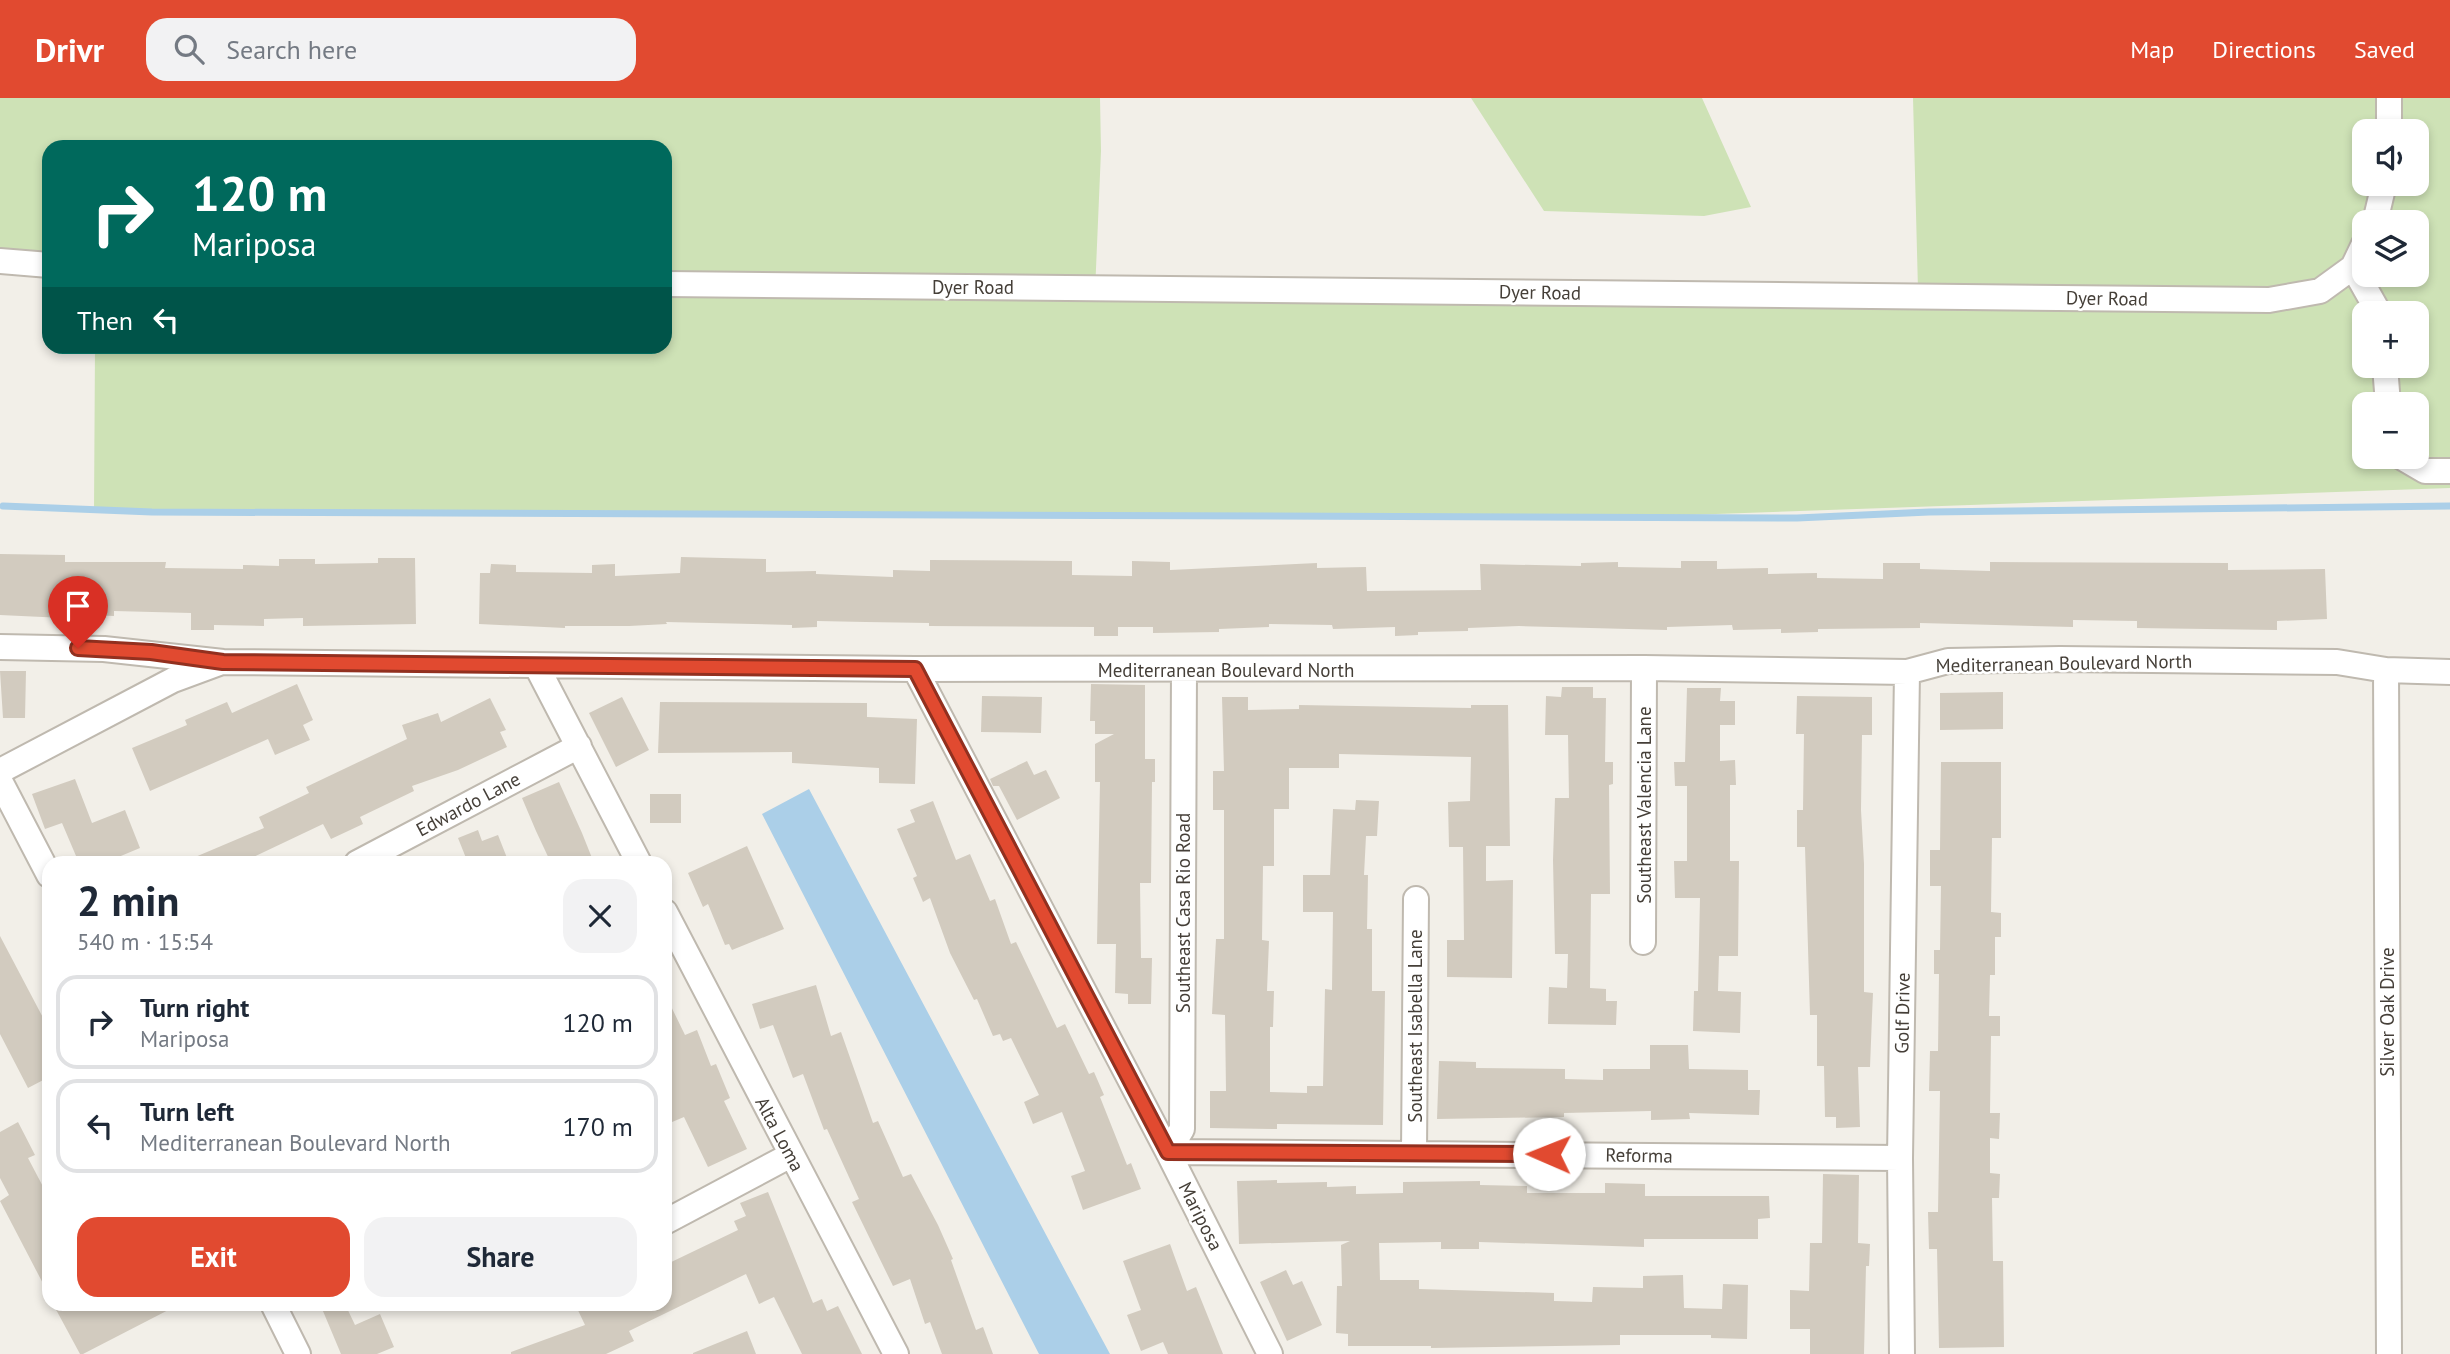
<!DOCTYPE html>
<meta charset="utf-8">
<style>
body{margin:0;font-family:"PT Sans",sans-serif;background:#f2f2f3;color:#1f2937;height:100vh;display:flex;flex-direction:column;font-size:26px;white-space:nowrap}
*{box-sizing:border-box;margin:0}
p{font-size:23px;color:#747a83}
.icon{flex:none;width:38px;height:38px;fill:none;stroke:currentColor;stroke-width:2;stroke-linecap:round;stroke-linejoin:round}
.map{position:relative;flex:1;overflow:hidden}
.sheet{position:absolute;left:42px;top:758px;width:630px;height:455px;display:flex;flex-direction:column;background:#fff;border-radius:21px;box-shadow:0 4px 10px #0003}
.sheet>*{flex:none}
.guide{position:absolute;left:42px;top:42px;width:630px;height:214px;border-radius:21px;box-shadow:0 4px 10px #0003;background:#00695c;color:#fff;overflow:hidden}
.tools{position:absolute;left:2352px;top:21px;display:grid;gap:14px}
.tools a{display:grid;place-items:center;width:77px;height:77px;border-radius:14px;background:#fff;box-shadow:0 4px 10px #0003;font-size:35px}
.pin{position:absolute;display:grid;place-items:center;width:60px;height:60px;color:#fff;margin:-72px -30px;border-radius:50% 50% 50% 0;rotate:-45deg;box-shadow:0 0 7px #0007}
.pin .icon{rotate:45deg}
.me{position:absolute;width:77px;margin:-38px;rotate:271deg;stroke-linejoin:round;filter:drop-shadow(0 0 5px #0008)}
.turn{display:flex;align-items:center;gap:24px;height:147px;padding:0 35px;font-size:32px}
.turn .icon{width:91px;height:91px;stroke-width:2.5}
.turn b{display:block;font-size:49px;line-height:60px}
.then{display:flex;align-items:center;height:66px;padding:0 35px;background:#0003;gap:14px;font-size:26px}
.round{display:grid;place-items:center;flex:none;width:74px;height:74px;border-radius:21px;background:#f2f2f3}
.head{display:flex;align-items:center;justify-content:space-between;height:119px;padding:0 35px}
h1{font-size:42px;font-weight:700;line-height:52px}
.button{display:flex;gap:14px;margin-top:auto;padding:14px 35px}
.button a{flex:1;height:80px;border-radius:21px;background:#e14a30;color:#fff;font-size:28px;font-weight:700;line-height:80px;text-align:center}
.button a+a{background:#f2f2f3;color:#1f2937}
ul{padding:0;list-style:none}
li{display:flex;align-items:center;gap:21px;height:94px;margin:0 14px 10px;padding:0 21px;border:4px solid #e0e1e3;border-radius:21px}
li div{flex:1}
li b{display:block;font-size:26px}
li em{font-style:normal}
header{display:flex;align-items:center;gap:42px;box-sizing:border-box;height:98px;padding:0 35px;background:#e14a30;color:#fff}
header strong{font-size:33px}
nav{display:flex;gap:38px;margin-inline-start:auto;font-size:24px}
.search{width:490px;height:63px;background:#f2f2f3;display:flex;align-items:center;gap:18px;box-sizing:border-box;padding:0 24px;border-radius:21px;color:#747a83;font-size:26px}
.map>svg:first-child{display:block}
.green{fill:#cee2b6;fill-rule:evenodd}
.water{fill:#abcfe8}
.lines{fill:none;stroke-linecap:round;stroke-linejoin:round}
.stream{stroke:#abcfe8;stroke-width:7}
.building{fill:#d2cbbf}
.minor-casing{stroke:#bfb9af;stroke-width:28}
.minor{stroke:#fff;stroke-width:24}
.route-casing{stroke:#92301f;stroke-width:18}
.route{stroke:#e14a30;stroke-width:12}
.labels{text-anchor:middle;stroke-width:5;stroke-linejoin:round;paint-order:stroke}
.street-label{font-size:19px;fill:#453f38;stroke:#fff}
</style>
<header>
<strong>Drivr</strong>
<div class="search"><svg class="icon" aria-label="search" viewBox="0 0 24 24"><circle cx="10" cy="10" r="6"/><path d="M15 15l6 6"/></svg>Search here</div>
<nav><a>Map</a><a>Directions</a><a>Saved</a></nav>
</header>
<div class="map">
<svg width="2450" height="1256" viewBox="0 0 2450 1256">
<rect width="100%" height="100%" fill="#f2efe8"/>
<path class="green" d="M0,0H1100L1101,53L1095,194L1918,192L1913,0H2450V390L1659,418L94,412L95,249L665,248V49H49V162L0,158ZM2364,33H2417V86H2364ZM2364,124H2417V177H2364ZM2364,215H2417V268H2364ZM2364,306H2417V359H2364Z
M1471,0H1702L1751,109L1704,118L1544,113Z"/>
<path class="water" d="M809,691L1068,1178L1110,1256H1039L762,716Z"/>
<g class="lines">
<path class="stream" d="M3,408L152,414L1797,420L1929,414L2450,408"/>
</g>
<path class="building" d="M0,456L65,457V464H166L165,470L243,471V467L279,468V461H315V466L378,465V460H415L416,526L303,528V520L264,521V528L214,527V532H191V515L114,513V518L64,516V520L0,517Z
M681,459L766,461V474L816,473V476L893,479V472L930,473V462L1072,463V477L1132,478V463L1170,464V472L1317,465V470L1366,469L1367,493L1481,492L1480,466L1581,468V465L1618,464V469L1681,470V463H1717V471L1768,470V476L1817,475V480L1883,481V465H1920V471L1990,473V464L2228,465V472L2325,471L2327,521L2277,523V532L2137,530V523L2073,522V529L1920,525V530L1818,531V534L1781,535V531L1733,532L1732,527L1667,529V532L1519,528L1468,530V533L1418,534V537L1395,538V529L1333,531L1332,527L1269,526V529L1219,531V534L1153,535V529H1118V538H1094V529L929,528V525L866,524L817,523V529L792,530V527L666,524L667,526L629,528H565V530L479,526L480,475H490L491,466L516,467V474L592,475V467L615,466V478L680,475Z
M0,573H26L25,620H3Z
M297,586L313,622L303,627L310,642L275,657L268,641L150,693L132,650L187,627L185,622L227,604L232,615Z
M1091,586L1145,587V661H1155V684H1152L1151,785H1140L1141,860H1152L1151,906H1128V896L1115,895L1116,846H1097L1100,684H1095V646L1114,636H1095V623H1090Z
M1562,589H1593V600H1606L1605,664H1613V686L1609,687L1610,796H1591L1590,890L1606,891V903H1617L1616,927L1548,926L1549,889L1567,890L1568,856H1555L1553,762L1555,700H1569L1568,637H1545L1546,598L1561,599Z
M1687,590H1721L1720,603H1735V627H1720V663L1735,662L1736,687H1730V763H1739L1738,858H1719L1718,893L1741,894L1740,935L1693,933L1694,893H1698L1700,800H1675L1674,763H1687V688H1675L1674,664H1685Z
M2003,594V631L1940,632V595Z
M982,598L1042,599L1041,635L981,634Z
M1797,598L1872,599V637H1862L1861,712L1864,766V894L1873,895L1872,918L1870,969H1858L1860,1029L1836,1030V1019H1825L1824,968H1817V917H1810L1805,749H1797V712H1803L1804,636H1796Z
M622,599L649,652L616,669L589,615Z
M1222,599H1248V612L1299,611V607L1471,610V607H1508L1510,748H1486V783L1513,782L1512,880L1447,879V842H1464L1463,749H1449L1448,704L1470,703L1471,659L1339,656V670H1289V711H1274V768H1263L1262,842L1269,843L1267,893H1274L1273,929H1270V994L1307,995V988H1323L1325,891L1332,892L1333,814H1303V777H1330L1333,711L1355,712L1356,702L1379,703L1377,738H1366L1364,777H1368L1367,831H1372V893H1385L1383,1027L1277,1026V1031L1210,1030V993H1226L1225,917L1212,916L1216,841H1224V712H1213V673H1224Z
M490,600L506,632L500,634L507,649L458,672L412,688L414,693L360,719L363,726L331,741L323,726L241,765H181L264,730L259,719L309,695L306,689L407,641L402,627L438,615L441,624Z
M660,604L867,605V619L917,621L915,686L879,685V670L792,665V654L658,655Z
M1027,663L1034,677L1046,672L1060,700L1017,722L999,688H993L990,681Z
M1941,664H2001V740H1992L1991,814L2001,815V839H1995V877H1990L1989,918H2000V938H1991L1990,1015H2000L1999,1041L1990,1040V1075L2000,1076L1999,1100H1992L1993,1163H2003L2004,1249L1939,1250L1937,1151H1929L1928,1114H1938L1940,993H1929L1930,953H1938L1939,876H1934V852H1940L1941,788H1930V752H1940Z
M75,681L92,725L125,712L140,750L104,765H79L62,725L45,731L32,696Z
M559,684L582,735L594,765H551L536,733L522,700Z
M650,696H681V725H650Z
M933,703L956,762L970,756L990,803L995,801L1011,846L1016,844L1057,930L1065,926L1089,976L1094,974L1104,997L1100,999L1127,1067L1131,1065L1141,1091L1083,1112L1071,1078L1085,1073L1062,1014L1033,1026L1024,1004L1039,997L1011,940L1003,943L1000,936L993,938L977,901L974,902L950,855L930,800L923,804L913,780L917,778L897,731L915,724L910,712Z
M478,732L482,743L498,737L509,765H468L458,740Z
M747,748L784,831L732,852L729,846L725,847L708,806L703,809L688,775Z
M0,838L49,931V979L28,990L0,936Z
M816,887L831,938L841,934L873,1025L878,1023L903,1079L911,1076L938,1127L953,1161L951,1162L976,1232L983,1229L993,1256H942L930,1224L925,1226L910,1181L893,1188L852,1104L859,1101L827,1031L824,1032L803,976L793,980L773,927L760,931L752,906Z
M665,896L685,937L697,932L711,968L716,966L730,1000L724,1003L747,1051L708,1069L684,1019L665,1027Z
M1650,947H1688L1689,971L1748,972V992H1760L1759,1017L1689,1015L1690,1021L1651,1022V1013L1564,1015V1019L1437,1021L1439,963L1476,964V970L1565,971V981L1603,982V971H1650Z
M18,1024L35,1057L28,1060L49,1100V1197L0,1103L9,1097L0,1080V1034Z
M1823,1076L1859,1077L1858,1145L1870,1146L1869,1168H1866L1864,1256H1810V1231H1790V1192L1809,1193L1810,1145H1822Z
M1277,1082V1085L1327,1084V1089L1356,1088V1096L1403,1095V1084L1480,1083V1087L1527,1088V1095H1605V1085L1645,1086V1098H1769L1770,1120L1758,1121V1141H1644V1149L1479,1144V1151H1441V1144L1379,1145L1380,1182H1419V1191L1554,1195V1203L1592,1204L1593,1189L1643,1190V1178L1683,1177L1684,1210L1722,1211L1723,1186L1748,1187L1747,1241L1711,1240V1237H1620V1247L1431,1250V1248H1348V1236L1336,1235L1337,1188H1342L1341,1147L1350,1143L1239,1146L1237,1083Z
M768,1094L813,1205L822,1201L827,1213L838,1208L862,1256H802L774,1199L759,1206L746,1176L629,1233L634,1243L606,1256H511V1254L585,1227L575,1206H665V1167L738,1132L734,1123L746,1118L740,1105Z
M1170,1146L1187,1193L1196,1189L1223,1256H1168L1163,1244L1141,1253L1127,1217L1141,1212L1123,1163Z
M1286,1172L1293,1187L1302,1183L1322,1227L1287,1243L1260,1184Z
M53,1206H180L83,1256H80Z
M320,1206H345L355,1227L380,1216L394,1249L377,1256H341Z
M747,1233L756,1256H693V1255Z"/>
<g class="lines">
<g class="minor-casing">
<path id="minor" d="M2389,33V0
M2375,124L2384,86
M0,163L49,167
M2353,169L2364,146
M665,186L2269,202L2320,193L2353,169L2379,215
M2385,268L2388,306
M2401,359L2425,373H2450
M0,549L104,551L223,564L326,565L915,571L1644,570L1907,574L1948,563L2060,561L2337,564L2386,572L2450,574
M536,567L639,765
M915,571L1168,1054L1270,1256
M2386,572L2389,1256
M0,673L173,582L219,565
M0,683L49,777
M357,765L579,648
M665,814L896,1256
M1643,844L1644,570
M1168,1054L1900,1060
M1168,1054L1182,1031L1184,572
M1414,1055L1416,801
M665,1124L791,1057
M273,1206L298,1256
M1902,1256L1900,1060L1907,574"/>
</g>
<use href="#minor" class="minor"/>
</g>
<g class="lines">
<g class="route-casing">
<path id="route" d="M78,550L151,554L223,564L915,571L1168,1054L1549,1056"/>
</g>
<use href="#route" class="route"/>
</g>
<g class="labels">
<g class="street-label">
<text x="973" y="196">Dyer Road</text>
<text transform="translate(1540 194) rotate(1)" y="7">Dyer Road</text>
<text transform="translate(2107 200) rotate(1)" y="7">Dyer Road</text>
<text transform="translate(2064 565) rotate(-1)" y="7">Mediterranean Boulevard North</text>
<text x="1226" y="579">Mediterranean Boulevard North</text>
<text transform="translate(468 706) rotate(-28)" y="7">Edwardo Lane</text>
<text transform="translate(1644 707) rotate(-90)" y="7">Southeast Valencia Lane</text>
<text transform="translate(1183 815) rotate(-90)" y="7">Southeast Casa Rio Road</text>
<text transform="translate(2387 914) rotate(-90)" y="7">Silver Oak Drive</text>
<text transform="translate(1902 915) rotate(-89)" y="7">Golf Drive</text>
<text transform="translate(1415 928) rotate(-90)" y="7">Southeast Isabella Lane</text>
<text transform="translate(780 1036) rotate(62)" y="7">Alta Loma</text>
<text transform="translate(1639 1057) rotate(1)" y="7">Reforma</text>
<text transform="translate(1201 1118) rotate(63)" y="7">Mariposa</text>
</g>
</g>
</svg>
<div class="tools">
<a><svg class="icon" aria-label="sound" viewBox="0 0 24 24"><path d="M4 9h4l5-4v14l-5-4H4zM17 9q2 3 0 6"/></svg></a>
<a><svg class="icon" aria-label="layers" viewBox="0 0 24 24"><path d="M12 4l9 5-9 5-9-5zM3 14l9 5 9-5"/></svg></a>
<a>+</a>
<a>−</a>
</div>
<div class="pin" style="left:78px;top:550px;background:#d93025"><svg class="icon" aria-label="arrive" viewBox="0 0 24 24"><path d="M6 21V4h12l-3 4 3 4H6"/></svg></div>
<svg class="me" style="left:1549px;top:1056px" viewBox="-20 -20 40 40"><circle r="19" fill="#fff"/><path d="M0-13L10 11 0 6-10 11z" fill="#e14a30"/></svg>
<div class="guide">
<div class="turn"><svg class="icon" aria-label="right" viewBox="0 0 24 24"><path d="M7 20v-9h11M14 6l5 5-5 5"/></svg><div><b>120 m</b>Mariposa</div></div>
<div class="then">Then<svg class="icon" aria-label="left" viewBox="0 0 24 24"><path d="M17 20v-9H6M10 6l-5 5 5 5"/></svg></div>
</div>
<section class="sheet">
<div class="head"><div><h1>2 min</h1><p>540 m · 15:54</p></div><a class="round"><svg class="icon" aria-label="close" viewBox="0 0 24 24"><path d="M6 6l12 12M18 6L6 18"/></svg></a></div>
<ul>
<li><svg class="icon" aria-label="right" viewBox="0 0 24 24"><path d="M7 20v-9h11M14 6l5 5-5 5"/></svg><div><b>Turn right</b><p>Mariposa</p></div><em>120 m</em></li>
<li><svg class="icon" aria-label="left" viewBox="0 0 24 24"><path d="M17 20v-9H6M10 6l-5 5 5 5"/></svg><div><b>Turn left</b><p>Mediterranean Boulevard North</p></div><em>170 m</em></li>
</ul>
<div class="button"><a>Exit</a><a>Share</a></div>
</section>
</div>
